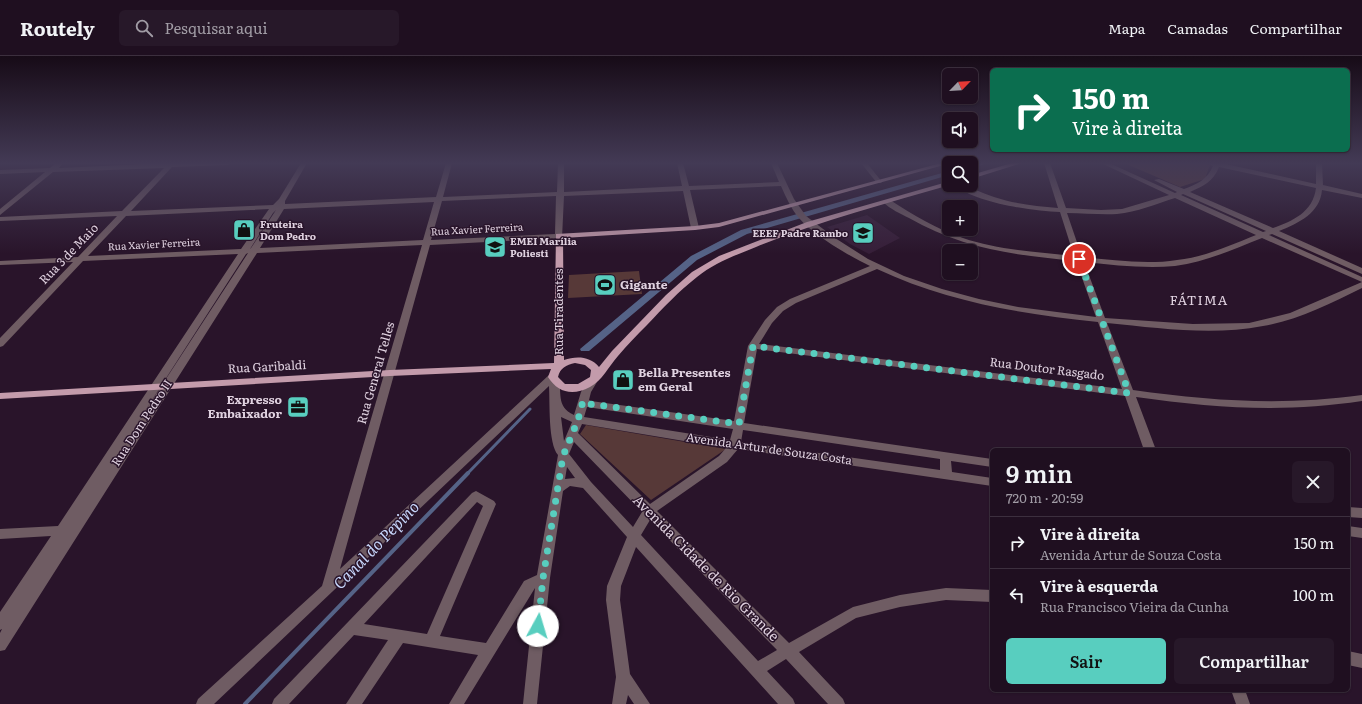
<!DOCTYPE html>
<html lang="pt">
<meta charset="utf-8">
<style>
body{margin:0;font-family:Literata,serif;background:#271829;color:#f1f3f6;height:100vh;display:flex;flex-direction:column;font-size:15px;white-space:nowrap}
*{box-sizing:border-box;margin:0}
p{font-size:13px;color:#a19ca5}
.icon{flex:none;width:22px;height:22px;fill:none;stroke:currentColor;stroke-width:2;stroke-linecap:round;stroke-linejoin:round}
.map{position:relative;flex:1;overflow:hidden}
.drawer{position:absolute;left:990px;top:392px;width:360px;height:244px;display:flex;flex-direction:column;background:#1f0f20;border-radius:6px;box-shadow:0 1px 3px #0004,0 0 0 1px #3c2f3e}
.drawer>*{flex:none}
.top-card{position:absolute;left:990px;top:12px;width:360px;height:84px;border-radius:6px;box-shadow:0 1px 3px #0004,0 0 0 1px #3c2f3e;background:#0b6e4f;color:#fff;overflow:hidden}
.needle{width:26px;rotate:65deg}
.buttons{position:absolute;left:942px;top:12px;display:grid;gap:8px}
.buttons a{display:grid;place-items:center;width:36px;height:36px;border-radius:6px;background:#1f0f20;box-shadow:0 1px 3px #0004,0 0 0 1px #3c2f3e;font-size:20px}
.pin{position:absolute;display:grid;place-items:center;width:34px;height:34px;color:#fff;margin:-17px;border:2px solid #fff;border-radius:50%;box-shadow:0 1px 4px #0007}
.me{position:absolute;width:44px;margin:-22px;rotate:6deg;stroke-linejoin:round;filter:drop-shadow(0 0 3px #0008)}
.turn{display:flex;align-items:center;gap:14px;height:84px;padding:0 16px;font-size:18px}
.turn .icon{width:52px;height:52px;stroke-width:2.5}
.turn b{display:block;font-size:28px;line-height:34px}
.round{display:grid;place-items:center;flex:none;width:42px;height:42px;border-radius:6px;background:#271829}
.headline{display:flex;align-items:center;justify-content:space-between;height:68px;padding:0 16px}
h1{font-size:24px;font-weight:600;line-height:30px}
.primary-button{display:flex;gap:8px;margin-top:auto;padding:8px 16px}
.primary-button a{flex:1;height:46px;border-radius:6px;background:#58cebf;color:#111;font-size:16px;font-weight:600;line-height:46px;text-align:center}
.primary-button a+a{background:#271829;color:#f1f3f6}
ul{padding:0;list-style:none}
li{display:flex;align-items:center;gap:12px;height:52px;padding:0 16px;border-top:1px solid #3c2f3e}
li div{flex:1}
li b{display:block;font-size:15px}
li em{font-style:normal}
header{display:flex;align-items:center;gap:24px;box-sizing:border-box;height:56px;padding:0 20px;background:#1f0f20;border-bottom:1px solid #3c2f3e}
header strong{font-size:19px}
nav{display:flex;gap:22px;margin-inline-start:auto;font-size:14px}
.search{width:280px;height:36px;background:#271829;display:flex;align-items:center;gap:10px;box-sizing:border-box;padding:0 14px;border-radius:6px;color:#a19ca5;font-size:15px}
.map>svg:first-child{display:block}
.built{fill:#361e38}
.green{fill:#573938}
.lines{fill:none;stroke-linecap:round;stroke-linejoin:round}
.stream-far1{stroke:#556387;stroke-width:3}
.stream{stroke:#556387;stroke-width:4}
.canal{fill:#556387;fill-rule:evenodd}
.minor{fill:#6f5c63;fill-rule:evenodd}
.major{fill:#c39bab;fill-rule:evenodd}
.route{stroke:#58cebf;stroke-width:7;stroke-dasharray:0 12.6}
.labels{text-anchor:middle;stroke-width:3;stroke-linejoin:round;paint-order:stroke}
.far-poi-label{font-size:10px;font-weight:bold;fill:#e0d2e0;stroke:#29142a;text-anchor:start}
.far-street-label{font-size:10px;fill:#e0d2e0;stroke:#29142a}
.street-label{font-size:12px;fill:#e0d2e0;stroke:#29142a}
.poi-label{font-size:12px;font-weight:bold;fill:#e0d2e0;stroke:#29142a;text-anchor:start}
.neighbourhood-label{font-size:13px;letter-spacing:1px;fill:#e0d2e0;stroke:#29142a}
.near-street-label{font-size:14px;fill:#e0d2e0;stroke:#29142a}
.near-water-label{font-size:16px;font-style:italic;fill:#c7d6fb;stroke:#29142a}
</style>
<header>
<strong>Routely</strong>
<div class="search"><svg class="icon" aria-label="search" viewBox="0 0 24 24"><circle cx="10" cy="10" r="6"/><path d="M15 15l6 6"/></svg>Pesquisar aqui</div>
<nav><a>Mapa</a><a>Camadas</a><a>Compartilhar</a></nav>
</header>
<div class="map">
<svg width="1362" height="648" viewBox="0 0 1362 648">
<rect width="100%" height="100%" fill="#29142a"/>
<path class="built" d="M867,159L900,182L869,198L850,188L827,171Z"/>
<path class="green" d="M1124,107H1201L1210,109L1205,123L1180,131Z
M639,215L642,238L568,242L569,219Z
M586,369L726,393L651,444L580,378Z"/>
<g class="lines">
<path class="stream-far1" d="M467,418L530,353"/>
<path class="stream" d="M245,648L468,417"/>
<path class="canal" d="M976,107H987L971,113V109Z
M949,115V119L747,178L697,204L589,295H581L580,293L691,200L741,174Z"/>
<path class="minor" d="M56,107H63L59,112L168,107H231L228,109L172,111L131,155L273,149L279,143L301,107H307L285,145V148L436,141L446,107H452L443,141L557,136L558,107H564V136L682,130L677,107H683L689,130L779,126L771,107H777L794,143L806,160L835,182L868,203L904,220L942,233L979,243L1018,251L1096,261L1076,205C1014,199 963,193 909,162C901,158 890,153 883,146L887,144H890C913,159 937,173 963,182C998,194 1037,196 1074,200L1060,156C1033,155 975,147 955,129C969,129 981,137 994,141C1015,148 1036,150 1058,152L1044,107H1050L1066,152L1101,154L1122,153L1169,139L1101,107H1109L1175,137L1177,136L1154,124L1159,123L1184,133C1197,128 1207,124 1213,110L1205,107H1221L1316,128V107H1322L1323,129L1362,138V142L1322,134C1320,157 1299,167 1279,175L1362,212V218L1272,178L1269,179L1362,221V232C1330,248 1298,264 1263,270C1212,280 1158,272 1107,267L1133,334C1212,345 1282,350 1362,339V345C1283,357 1214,352 1136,341L1156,394H1144L1125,340L757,293L744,367L992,403V411L951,405L952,416L992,422V430L738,393L727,406L657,455L789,587L853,551L900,539L946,532L992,534V546L946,544L900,551L856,562L799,596L843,643L845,648H828L786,603L767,615L793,643L795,648H778L636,491L621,530L620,544L630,618L650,648H634L628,639L626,648H612L616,621L606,544L607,530L627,481L583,432L570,430L563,435L550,522L537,648H523L535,532L464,648H449L478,599L403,587L362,648H346L388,584L354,579L289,648H272L274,643L472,437L476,435L494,445L496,448L440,580L486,587L524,525L537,519L558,399C548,387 550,347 549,330L214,648H196L198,643L322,530L422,189L257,197L5,594L0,595V577L2,573L0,574V556L51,480L0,483V473L58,470L238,198L83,205L3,290L0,291V282L73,206L0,209V205L78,201L117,160L0,165V161L122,155L164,112L53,116L0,159V153L45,116L0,118V114L50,112ZM1219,111L1316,132C1313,156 1293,165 1273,172L1190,136C1203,130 1213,126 1219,111ZM781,130C786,141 791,153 799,162C813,179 851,201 870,210L790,243L777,251L765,264L748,290L734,365L591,345L589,344L591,336L597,326L592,323L588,324L581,336L574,359C555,350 563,336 558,321L557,319H549L340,513L430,189L562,182L564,140L683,135L691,172L695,174L699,172L690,134ZM1183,138L1266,175L1263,176L1181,139ZM556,140L555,178L431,184L442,145ZM1175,142L1256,179C1231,189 1205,201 1177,204C1146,209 1114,204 1082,201L1067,157C1084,157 1101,159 1117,158C1137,156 1156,148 1175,142ZM434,146L423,184L260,192L284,153ZM269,153L241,193L88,200L126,160ZM276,154L251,192L250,193L273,157ZM1262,182L1362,226L1290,257L1249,267L1193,268L1105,262L1084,206C1115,209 1145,213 1175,210C1206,206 1234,193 1262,182ZM248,197L132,375L246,198ZM877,213C947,246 1022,258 1098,266L1122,333L759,288L772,267L783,255L796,247ZM587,351L733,373L730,384L584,361ZM561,361L572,366L564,385ZM582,368L726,392L719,400L650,448L578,377ZM743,374L940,403V414L741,386ZM574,386L642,456L633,471L591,426L569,398ZM567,411L575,422L565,423ZM477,446L483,450L427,578L364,568ZM650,464L777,594L758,605L641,479Z
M861,107H867L882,126L881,127H877Z
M1348,451L1362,452V462L1348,461Z
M1348,470L1362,472V482L1348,480Z
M1348,595L1362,598V612L1348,609Z
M1231,634H1245L1250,648H1236Z"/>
<path class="major" d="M941,107H951L719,171L695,174L563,182L564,304C576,300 590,300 599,311L612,295L666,239L692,216L719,200L807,166L947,126L949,125L950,129C885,148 819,165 756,191C736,199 714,207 697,221C679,235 663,252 647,269C637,279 627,289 618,300C609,310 602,325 590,331C573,340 558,337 548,321L551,313L390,320L0,343V337L390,314L554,307L556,178L695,170L719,167ZM575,307L585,309L591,314L590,321L578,328H565L558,321C560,312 566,309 575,307Z
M1012,107H1022L971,123V119Z"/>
</g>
<linearGradient id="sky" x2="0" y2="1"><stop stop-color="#170b17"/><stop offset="0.54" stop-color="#433a55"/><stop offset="1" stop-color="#433a55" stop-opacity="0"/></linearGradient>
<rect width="1362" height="198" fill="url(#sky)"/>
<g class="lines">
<path class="route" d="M538,570L543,522L563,400L578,364L583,345L590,348L739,368L753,290L1129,337L1079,203"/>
</g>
<defs>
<g id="shop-square" transform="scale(1.15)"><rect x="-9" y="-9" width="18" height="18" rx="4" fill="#58cebf" stroke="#29142a"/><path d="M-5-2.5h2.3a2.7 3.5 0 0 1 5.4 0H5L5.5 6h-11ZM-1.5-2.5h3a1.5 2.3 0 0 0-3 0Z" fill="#111"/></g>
<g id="school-square" transform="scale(1.15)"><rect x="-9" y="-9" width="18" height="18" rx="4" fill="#58cebf" stroke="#29142a"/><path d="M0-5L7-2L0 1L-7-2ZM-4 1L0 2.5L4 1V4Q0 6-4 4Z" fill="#111"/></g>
<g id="stadium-square" transform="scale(1.15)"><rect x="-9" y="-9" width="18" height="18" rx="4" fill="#58cebf" stroke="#29142a"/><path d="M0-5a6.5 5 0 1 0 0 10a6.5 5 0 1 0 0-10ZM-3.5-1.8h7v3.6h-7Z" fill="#111"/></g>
<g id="office-square" transform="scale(1.15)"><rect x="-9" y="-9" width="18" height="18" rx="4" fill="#58cebf" stroke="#29142a"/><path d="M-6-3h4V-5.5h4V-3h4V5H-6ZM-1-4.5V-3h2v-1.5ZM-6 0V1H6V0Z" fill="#111"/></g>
</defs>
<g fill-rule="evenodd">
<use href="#shop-square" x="244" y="174"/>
<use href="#school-square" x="863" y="177"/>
<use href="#school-square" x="495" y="191"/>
<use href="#stadium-square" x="605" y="229"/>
<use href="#shop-square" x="623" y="324"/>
<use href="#office-square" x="298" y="351"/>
</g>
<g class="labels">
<g class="far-poi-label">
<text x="260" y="172">Fruteira<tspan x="260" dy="12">Dom Pedro</tspan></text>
<text x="848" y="181" text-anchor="end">EEEF Padre Rambo</text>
<text x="510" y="189">EMEI Marília<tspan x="510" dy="12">Poliesti</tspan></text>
</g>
<g class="far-street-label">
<text transform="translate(477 173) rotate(-3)" y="4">Rua Xavier Ferreira</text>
<text transform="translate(154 188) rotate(-3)" y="4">Rua Xavier Ferreira</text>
</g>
<g class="street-label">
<text transform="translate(69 198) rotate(-46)" y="4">Rua 3 de Maio</text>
<text transform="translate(559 256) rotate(-90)" y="4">Rua Tiradentes</text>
<text transform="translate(267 311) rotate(-3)" y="4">Rua Garibaldi</text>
<text transform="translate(1047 313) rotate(7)" y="4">Rua Doutor Rasgado</text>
<text transform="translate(376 317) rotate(-74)" y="4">Rua General Telles</text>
<text transform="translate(142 367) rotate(-57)" y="4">Rua Dom Pedro II</text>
<text transform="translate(769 393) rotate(8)" y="4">Avenida Artur de Souza Costa</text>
</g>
<g class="poi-label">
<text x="620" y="233">Gigante</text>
<text x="638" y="321">Bella Presentes<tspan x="638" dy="14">em Geral</tspan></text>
<text x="282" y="348" text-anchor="end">Expresso<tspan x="282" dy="14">Embaixador</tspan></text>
</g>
<g class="neighbourhood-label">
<text x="1199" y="249">FÁTIMA</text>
</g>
<g class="near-street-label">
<text transform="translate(706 512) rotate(45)" y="5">Avenida Cidade de Rio Grande</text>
</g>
<g class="near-water-label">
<text transform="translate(376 489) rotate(-46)" y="6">Canal do Pepino</text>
</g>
</g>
</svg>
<div class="buttons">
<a><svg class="needle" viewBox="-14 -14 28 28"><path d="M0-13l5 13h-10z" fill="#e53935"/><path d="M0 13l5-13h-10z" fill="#a19ca5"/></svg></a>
<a><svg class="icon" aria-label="sound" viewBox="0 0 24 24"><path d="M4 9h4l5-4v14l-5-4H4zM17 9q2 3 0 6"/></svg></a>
<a><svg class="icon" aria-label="search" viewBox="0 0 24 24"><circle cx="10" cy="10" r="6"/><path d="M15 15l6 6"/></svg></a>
<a>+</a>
<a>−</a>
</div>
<div class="pin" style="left:1079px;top:203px;background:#d93025"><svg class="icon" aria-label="arrive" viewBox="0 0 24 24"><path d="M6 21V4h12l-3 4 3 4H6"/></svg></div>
<svg class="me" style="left:538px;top:570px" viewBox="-20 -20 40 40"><circle r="19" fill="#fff"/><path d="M0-13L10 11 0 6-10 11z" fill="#58cebf"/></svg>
<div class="top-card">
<div class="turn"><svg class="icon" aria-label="right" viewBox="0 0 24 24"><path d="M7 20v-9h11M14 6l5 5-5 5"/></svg><div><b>150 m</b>Vire à direita</div></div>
</div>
<section class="drawer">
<div class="headline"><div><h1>9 min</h1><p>720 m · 20:59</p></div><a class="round"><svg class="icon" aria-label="close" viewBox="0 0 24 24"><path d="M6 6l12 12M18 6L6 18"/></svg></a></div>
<ul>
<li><svg class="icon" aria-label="right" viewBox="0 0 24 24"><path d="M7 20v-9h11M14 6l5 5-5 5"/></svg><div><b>Vire à direita</b><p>Avenida Artur de Souza Costa</p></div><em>150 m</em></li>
<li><svg class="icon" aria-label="left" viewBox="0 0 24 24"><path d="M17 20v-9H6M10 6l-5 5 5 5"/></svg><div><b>Vire à esquerda</b><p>Rua Francisco Vieira da Cunha</p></div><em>100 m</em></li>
</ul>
<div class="primary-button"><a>Sair</a><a>Compartilhar</a></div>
</section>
</div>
